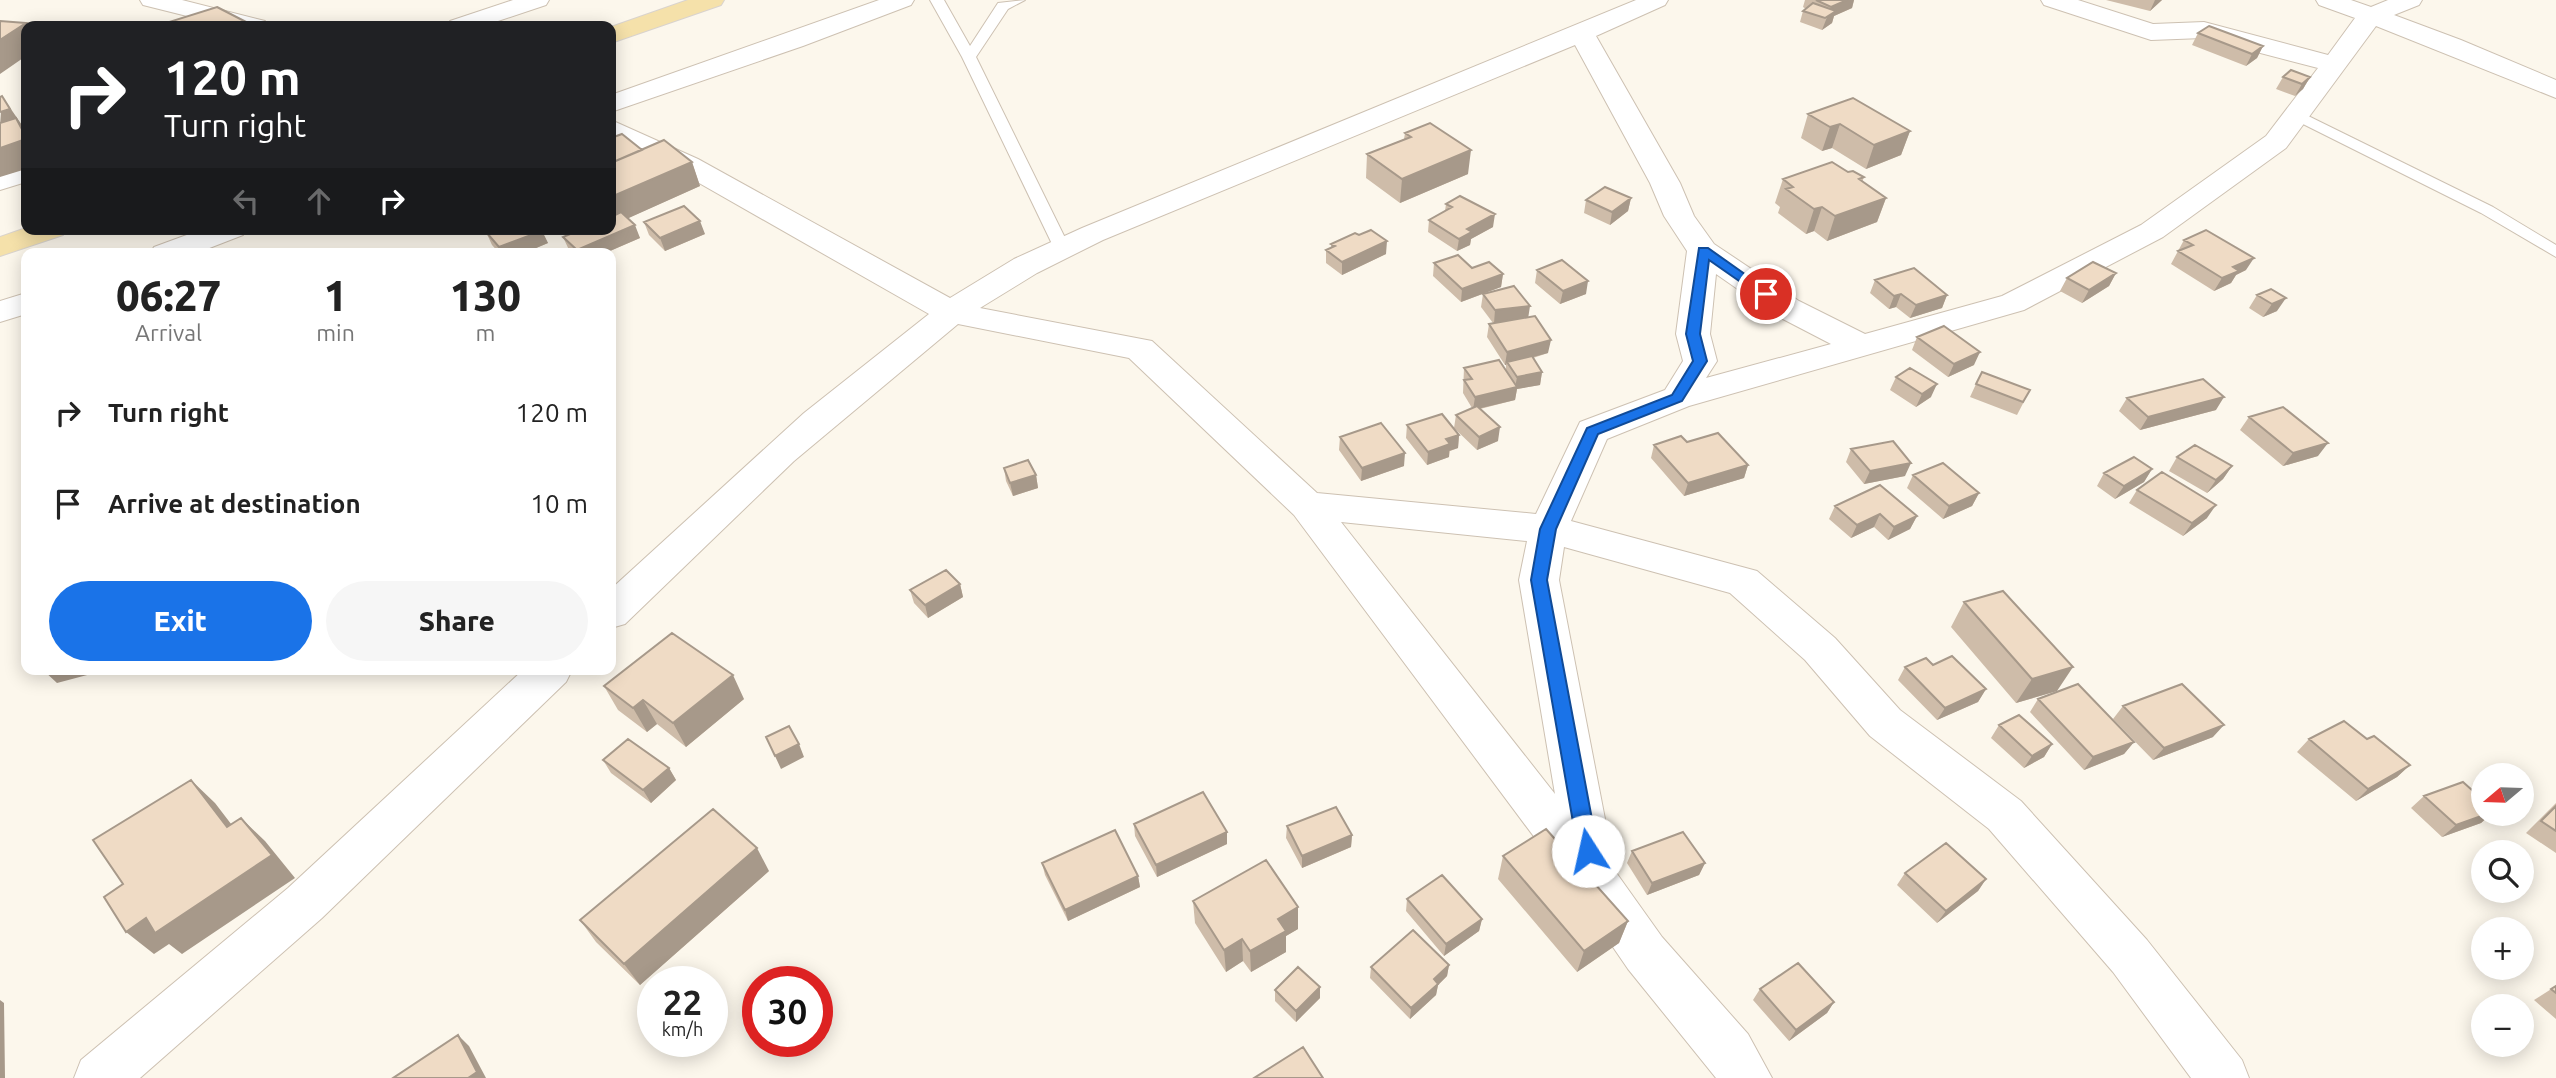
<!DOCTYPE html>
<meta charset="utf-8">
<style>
body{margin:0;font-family:Ubuntu,sans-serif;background:#f6f6f6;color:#222;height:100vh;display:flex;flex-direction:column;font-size:26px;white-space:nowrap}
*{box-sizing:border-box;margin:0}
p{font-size:23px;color:#767676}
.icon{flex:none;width:38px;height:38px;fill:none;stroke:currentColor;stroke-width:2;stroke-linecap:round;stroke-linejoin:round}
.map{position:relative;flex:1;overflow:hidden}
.panel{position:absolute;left:21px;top:248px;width:595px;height:427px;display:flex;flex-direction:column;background:#fff;border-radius:14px;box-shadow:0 4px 18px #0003}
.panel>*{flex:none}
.banner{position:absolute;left:21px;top:21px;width:595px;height:214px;border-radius:14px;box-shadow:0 4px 18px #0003;background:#202124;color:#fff;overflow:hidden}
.needle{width:46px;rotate:251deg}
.fabs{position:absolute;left:2471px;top:763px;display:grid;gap:14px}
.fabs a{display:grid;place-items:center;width:63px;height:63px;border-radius:50%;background:#fff;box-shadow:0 4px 18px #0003;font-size:35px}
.speed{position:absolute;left:637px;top:966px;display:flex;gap:14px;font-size:35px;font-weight:700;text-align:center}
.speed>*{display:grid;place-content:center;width:91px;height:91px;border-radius:50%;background:#fff;box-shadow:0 4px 18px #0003;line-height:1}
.speed small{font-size:18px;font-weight:400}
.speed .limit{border:10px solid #d22;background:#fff;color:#111}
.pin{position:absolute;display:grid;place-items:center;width:60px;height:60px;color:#fff;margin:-30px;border:4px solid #fff;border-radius:50%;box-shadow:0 2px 7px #0007}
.me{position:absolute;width:77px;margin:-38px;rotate:350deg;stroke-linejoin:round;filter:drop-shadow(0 0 5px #0008)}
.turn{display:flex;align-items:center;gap:24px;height:147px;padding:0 28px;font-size:32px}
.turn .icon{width:91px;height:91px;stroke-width:2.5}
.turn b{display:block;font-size:49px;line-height:60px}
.lanes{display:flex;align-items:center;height:66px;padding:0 28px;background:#0003;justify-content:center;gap:35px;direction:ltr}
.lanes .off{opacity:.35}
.eta{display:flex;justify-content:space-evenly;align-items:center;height:119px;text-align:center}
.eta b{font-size:42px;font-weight:800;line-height:49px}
.primary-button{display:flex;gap:14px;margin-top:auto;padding:14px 28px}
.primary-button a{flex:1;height:80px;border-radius:42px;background:#1a73e8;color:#fff;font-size:28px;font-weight:800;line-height:80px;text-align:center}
.primary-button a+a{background:#f6f6f6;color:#222}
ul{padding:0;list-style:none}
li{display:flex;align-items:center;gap:21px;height:91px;padding:0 28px}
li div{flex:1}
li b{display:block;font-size:26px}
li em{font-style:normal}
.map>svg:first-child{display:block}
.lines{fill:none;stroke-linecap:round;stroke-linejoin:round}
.service-casing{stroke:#cdc1b2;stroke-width:2}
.minor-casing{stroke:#cdc1b2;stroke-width:2}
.primary-casing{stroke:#d9d3ce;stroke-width:2}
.service{fill:#fff;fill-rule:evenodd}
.minor{fill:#fff;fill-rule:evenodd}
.primary{fill:#f5e1aa;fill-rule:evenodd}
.wall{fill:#cebca9}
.shaded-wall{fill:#a7998a}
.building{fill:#efdbc5;stroke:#a7998a;stroke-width:2}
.route{fill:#1a73e8;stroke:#114b97;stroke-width:2}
</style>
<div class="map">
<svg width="2556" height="1078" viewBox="0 0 2556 1078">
<rect width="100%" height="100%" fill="#fcf7ec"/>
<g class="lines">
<g class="service-casing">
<path id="service" d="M930,0H944L970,46L998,3L1025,0L1008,9L976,57L1070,248L1068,252L1062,253L1054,248L962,57Z
M2296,110L2493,207L2556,245V257L2481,213L2291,118V112Z"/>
</g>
<g class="minor-casing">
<path id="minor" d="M140,0H182L265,21L269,26H227L143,5Z
M513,0H549L546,5L483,26H446L450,21Z
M879,0H914L911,5L803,46L611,112V95Z
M1636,0H1668L1665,5L1596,36L1680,183L1694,216L1714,244L1799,301L1865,334L2002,296L2141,225L2266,136L2318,68L2203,38L2151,40L2044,5L2041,0H2078L2153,24L2204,22L2328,55L2355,18L2319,5L2316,0H2351L2371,7L2388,0H2422L2419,5L2394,15L2461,40L2556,80V98L2376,26L2286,148L2163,237L2024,310L1689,406L1607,439L1571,521L1757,571L1835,638L1900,710L2021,801L2147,940L2242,1060L2249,1078H2191L2113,972L1989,829L1870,736L1805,660L1730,593L1564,547L1559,580L1615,871L1662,937L1748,1034L1772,1078H1716L1628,969L1576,893L1294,515L1129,358L958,324L794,461L625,624L611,628V589L804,413L929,314L678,171L611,139V120L698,159L950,298L1014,259L1082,228ZM1575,45L1650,183L1664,216L1687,251L1676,334L1683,361L1665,390L1580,422L1536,514L1317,493L1152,341L980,308L1037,273L1103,240ZM1716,274L1775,315L1831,344L1706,378L1717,361L1710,334ZM1341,522L1527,541L1519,580L1555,794Z
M26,164V182L0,190V172Z
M203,229H247L243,235L194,254H150L154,247Z
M26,293V314L0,322V301Z
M523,670H572L566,682L322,918L140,1078H74L81,1060L288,888Z"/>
</g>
<g class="primary-casing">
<path id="primary" d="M688,0H724L721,5L611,43V27Z
M26,228V229H67L63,235L0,256V237Z"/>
</g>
<use href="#service" class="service"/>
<use href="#minor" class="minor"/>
<use href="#primary" class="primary"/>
</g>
<path class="wall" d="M1805,0H1854L1852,8L1834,16L1832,23L1822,30L1800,22L1803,11L1806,9L1803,7Z
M2106,0H2162L2150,11Z
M2198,33L2263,46L2257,58L2246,66L2192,45Z
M2283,77H2310L2303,89L2295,96L2276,89Z
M1808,114L1910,131L1901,155L1866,169L1832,148L1822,151L1801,138Z
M1405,133L1468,174L1400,203L1366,178L1367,154L1404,139Z
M642,150L692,162L700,186L628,218L640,238L603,254H573L569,250L563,237L573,233L569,229H611Z
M1848,172L1864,177L1862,182L1886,198L1877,222L1827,241L1814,231L1806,234L1778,213L1780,207L1775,203L1783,179Z
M1631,198L1628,211L1610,225L1584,213L1586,200Z
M1446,204L1493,227L1471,239L1470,245L1457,251L1428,232L1429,220L1445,211Z
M644,222L705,234L665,251L649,235Z
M542,231L548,243L522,254H500L492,245L486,232Z
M2184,240L2246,270L2236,275L2231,283L2214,291L2171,264Z
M1331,244L1386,254L1342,275L1326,263V250L1331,248Z
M1434,263L1503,274L1501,287L1461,302L1433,276Z
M1537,270L1586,294L1560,304L1535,283Z
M2116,273L2109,286L2082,303L2060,291L2067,278Z
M1875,280L1947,295L1942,308L1910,318L1896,307L1889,309L1870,293Z
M2271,289L2277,311L2263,317L2249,308L2257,295Z
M1483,294L1528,317L1548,353L1533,358L1542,372L1540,385L1517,389L1515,400L1480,409L1498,441L1477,450L1454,428L1456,415L1472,408L1463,393L1464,368L1506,370V365H1505L1487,337L1489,324L1493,323L1481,307Z
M1917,337L1974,365L1948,377L1912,350Z
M1896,377L1931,397L1916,407L1890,390Z
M1976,384L2030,390L2017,415L1970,397Z
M2127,398L2216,410L2140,430L2119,411Z
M2249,417L2318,456L2283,466L2240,430Z
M1407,425L1459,435L1458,448L1450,451L1449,457L1427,465L1406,438Z
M1340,437L1404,466L1361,481L1339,450Z
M1687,442L1748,465L1744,478L1684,496L1651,458L1654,445Z
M1851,449L1905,476L1864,484L1846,462Z
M2177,457L2232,466L2223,479L2207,493L2169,471Z
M1004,468L1036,475L1038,488L1013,496L1006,481Z
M2152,469L2144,482L2115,499L2097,486L2104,473Z
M1913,475L1979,493L1972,506L1943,519L1907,488Z
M2137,490L2207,518L2183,536L2129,503Z
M1835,506L1917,516L1910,529L1888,540L1874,527L1851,538L1829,519Z
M960,584L963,597L928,618L914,603L910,590Z
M1964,602L2057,691L2016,703L1951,627Z
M1933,665L1986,689L1978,702L1937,720L1898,680L1905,667Z
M604,686L744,699L686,747L657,724L647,732L618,710Z
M2038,699L2134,742L2124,754L2084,770L2030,712Z
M2123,706L2213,737L2153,760L2113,719Z
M1999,725L2052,744L2044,757L2024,768L1991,738Z
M2309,739H2367L2410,765L2397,777L2356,801L2297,752Z
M603,760L669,768L676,780L651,803L611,773Z
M2424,796L2483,814H2491L2481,823L2442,837L2411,808Z
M2556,803V853L2526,833Z
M1134,824L1227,844L1157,877L1135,836Z
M1287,826L1352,835L1351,847L1302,868L1286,838Z
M1632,851L1705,863L1699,875L1647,895L1627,863Z
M1503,856L1628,921L1619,943L1577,972L1498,879Z
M1042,863L1138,876L1140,887L1068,921L1045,875Z
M769,871L640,985L596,942L580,920Z
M1905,873L1986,879L1978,891L1937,923L1897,885Z
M1407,899L1482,919L1479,931L1444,956L1406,911Z
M1193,901L1298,929L1286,936V952L1251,972L1243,961L1226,972L1195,923Z
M1449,965L1447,976L1438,985L1436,995L1410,1019L1370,978L1371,967Z
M2556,986V1019L2534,1000Z
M1320,987V998L1296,1022L1275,1001V990Z
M1760,989L1834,1002L1827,1013L1789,1041L1753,1000Z"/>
<path class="shaded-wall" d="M1847,0H1854L1852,8L1834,16L1832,23L1822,30L1831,7Z
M2155,0H2162L2150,11Z
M26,23L29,26H26V56L0,74V40Z
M2263,46L2257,58L2246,66L2252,54Z
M2310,77L2303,89L2295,96L2302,84Z
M2,96L26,131V137L0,126Z
M1840,124L1832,148L1822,151L1830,127Z
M1910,131L1901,155L1866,169L1874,145Z
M26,139V169L0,177V148Z
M1471,150L1468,174L1400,203L1402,179Z
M692,162L700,186L611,226V197Z
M1631,198L1628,211L1610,225L1612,212Z
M1886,198L1877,222L1827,241L1835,216Z
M1822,207L1814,231L1806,234L1814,209Z
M1495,214L1493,227L1471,239L1470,245L1457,251L1459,239L1467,229Z
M700,221L705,234L665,251L660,238Z
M635,225L640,238L603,254H579L577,250Z
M542,231L548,243L522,254H502L499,247Z
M1387,241L1386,254L1342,275V262Z
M2254,258L2246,270L2236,275L2231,283L2214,291L2222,278L2233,267Z
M2116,273L2109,286L2082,303L2089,290Z
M1503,274L1501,287L1461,302L1462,289Z
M1588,281L1586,294L1560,304L1563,291Z
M1901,294L1896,307L1889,309L1894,296Z
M1947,295L1942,308L1910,318L1916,305Z
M2286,298L2277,311L2263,317L2272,304Z
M1530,306L1528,319L1494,323L1495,310Z
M1551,340L1548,353L1508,364L1507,362L1506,365H1505L1507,352Z
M1980,352L1974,365L1948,377L1954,364Z
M1542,372L1540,385L1517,389L1515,400L1473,410L1475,397L1515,388L1517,377Z
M1937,384L1931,397L1916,407L1922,394Z
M2224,397L2216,410L2140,430L2148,417Z
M1500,427L1498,441L1477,450L1479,437Z
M1459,435L1458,448L1449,451V457L1427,465L1428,452L1446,439Z
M2328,443L2318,456L2283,466L2293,453Z
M1405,453L1404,466L1361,481L1362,468Z
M1911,463L1905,476L1864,484L1870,471Z
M1748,465L1744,478L1684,496L1688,483Z
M2232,466L2223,479L2207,493L2216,480Z
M2152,469L2144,482L2115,499L2124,486Z
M1036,475L1038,488L1013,496L1010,483Z
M1979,493L1972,506L1943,519L1949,506Z
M2216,505L2207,518L2183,536L2192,523Z
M1880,514L1874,527L1851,538L1857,525Z
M1917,516L1910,529L1888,540L1894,527Z
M960,584L963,597L928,618L925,605Z
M2073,667L2057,691L2016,703L2032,679Z
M43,670H106L57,683Z
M733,675L744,699L686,747L673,723Z
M1986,689L1978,702L1937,720L1945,708Z
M643,700L657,724L647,732L633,708Z
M2224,725L2213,737L2153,760L2164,748Z
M2134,742L2124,754L2084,770L2093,757Z
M799,744L804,757L781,769L775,756Z
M2052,744L2044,757L2024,768L2032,756Z
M2410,765L2397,777L2356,801L2368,789Z
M669,768L676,780L651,803L643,790Z
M191,780L215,803L251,850L227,827Z
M2487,814H2491L2481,823L2442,837L2456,825Z
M241,818L265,841L295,878L182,954L169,944L154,954L126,932L146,918Z
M1227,832V844L1157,877L1156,865Z
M1352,835L1351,847L1302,868V856Z
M757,848L769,871L640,985L624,964Z
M1705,863L1699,875L1647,895L1652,883Z
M1138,876L1140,887L1068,921L1065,910Z
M1986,879L1978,891L1937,923L1946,911Z
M1298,907V929L1286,936V952L1251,972L1250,951L1278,919Z
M1482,919L1479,931L1444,956L1446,944Z
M1628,921L1619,943L1577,972L1584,951Z
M1242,939L1243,961L1226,972L1224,950Z
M1449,965L1447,976L1438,985L1436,995L1410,1019L1411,1008L1434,979Z
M1320,987V998L1296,1022V1011Z
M0,1000L4,1003L5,1078H0Z
M1834,1002L1827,1013L1789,1041L1796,1030Z
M458,1035L469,1046L486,1078H468Z"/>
<path class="building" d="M1816,0H1847L1831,7Z
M1813,3L1836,11L1825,18L1803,11Z
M217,7L252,25L248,26H169L173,25L169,22Z
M0,21L26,23L0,40Z
M2209,26L2263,46L2252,54L2198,33Z
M2291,70L2310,77L2302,84L2283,77Z
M2,96L10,109L0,112V97Z
M1853,98L1910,131L1874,145L1840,124L1830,127L1808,114Z
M16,118L26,137V139L0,148V123Z
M1430,123L1471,150L1402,179L1367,154L1411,137L1405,133Z
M622,134L642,150L611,163V138Z
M664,140L692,162L611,197V163Z
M1832,162L1848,172L1853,171L1864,177L1859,179L1886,198L1835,216L1822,207L1814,209L1786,189L1793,187L1783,179Z
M1605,187L1631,198L1612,212L1586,200Z
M1460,196L1495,214L1467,229L1472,232L1459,239L1429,220L1452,207L1446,204Z
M684,206L700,221L660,238L644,222Z
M621,212L635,225L577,250L563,237L582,229H611V217Z
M493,229H541L542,231L499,247L486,232Z
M1371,230L1387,241L1342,262L1326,250L1335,246L1331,244L1355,233L1359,235Z
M2206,230L2254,258L2233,267L2239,271L2222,278L2178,251L2193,245L2184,240Z
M1458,255L1472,268L1489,262L1503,274L1462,289L1434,263Z
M1562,260L1588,281L1563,291L1537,270Z
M2093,262L2116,273L2089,290L2067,278Z
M1914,268L1947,295L1916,305L1901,294L1894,296L1875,280Z
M1514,286L1530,306L1495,310L1483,294Z
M2271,289L2286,298L2272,304L2257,295Z
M1535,316L1551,340L1507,352L1489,324Z
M1944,326L1980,352L1954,364L1917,337Z
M1532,356L1542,372L1517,377L1507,362Z
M1499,360L1517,387L1475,397L1464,380L1472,379L1464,368Z
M1910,368L1937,384L1922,394L1896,377Z
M1982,372L2030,390L2023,402L1976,384Z
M2203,379L2224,397L2148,417L2127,398Z
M1477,406L1500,427L1479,437L1456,415Z
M2283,407L2328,443L2293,453L2249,417Z
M1442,414L1459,435L1446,439L1450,444L1428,452L1407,425Z
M1381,423L1405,453L1362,468L1340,437Z
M1718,433L1748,465L1688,483L1654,445L1681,436L1687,442Z
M1893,441L1911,463L1870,471L1851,449Z
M2195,445L2232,466L2216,480L2177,457Z
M2134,457L2152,469L2124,486L2104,473Z
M1028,460L1036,475L1010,483L1004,468Z
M1943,463L1979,493L1949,506L1913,475Z
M2162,472L2216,505L2192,523L2137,490Z
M1880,485L1917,516L1894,527L1880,514L1857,525L1835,506Z
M946,570L960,584L925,605L910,590Z
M2003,591L2073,667L2032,679L1964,602Z
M672,633L733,675L673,723L643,700L633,708L604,686Z
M1952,656L1986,689L1945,708L1905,667L1926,658L1933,665Z
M2078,684L2134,742L2093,757L2038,699Z
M2182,684L2224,725L2164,748L2123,706Z
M2019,715L2052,744L2032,756L1999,725Z
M2344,721L2367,739L2374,736L2410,765L2368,789L2309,739Z
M789,726L799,744L775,756L766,737Z
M628,739L669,768L643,790L603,760Z
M191,780L227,827L241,818L272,855L155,933L146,918L126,932L104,897L123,884L93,840Z
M2463,782L2483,800V814H2487L2456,825L2424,796Z
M1203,792L1227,832L1156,865L1134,824Z
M2556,806V831L2541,821Z
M1336,807L1352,835L1302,856L1287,826Z
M713,809L757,848L624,964L580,920Z
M1546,829L1628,921L1584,951L1503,856Z
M1115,830L1138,876L1065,910L1042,863Z
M1683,832L1705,863L1652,883L1632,851Z
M1946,843L1986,879L1946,911L1905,873Z
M1266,860L1298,907L1278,919L1286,931L1250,951L1242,939L1224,950L1193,901Z
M1442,875L1482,919L1446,944L1407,899Z
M1413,930L1449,965L1434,979L1438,984L1411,1008L1371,967Z
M1798,963L1834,1002L1796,1030L1760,989Z
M1298,967L1320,987L1296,1011L1275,990Z
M2556,986V993L2551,989Z
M458,1035L477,1072L468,1078H393Z
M1303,1047L1323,1078H1254Z"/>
<path class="route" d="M1699,248H1708L1773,294L1762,297L1709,260L1700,334L1707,361L1682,401L1598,434L1556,529L1547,580L1598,851L1595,857L1588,860L1581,857L1578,851L1531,580L1540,529L1587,428L1672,395L1693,361L1686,334Z"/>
</svg>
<div class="fabs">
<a><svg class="needle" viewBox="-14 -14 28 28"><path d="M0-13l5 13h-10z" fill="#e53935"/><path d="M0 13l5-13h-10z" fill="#767676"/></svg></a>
<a><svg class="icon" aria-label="search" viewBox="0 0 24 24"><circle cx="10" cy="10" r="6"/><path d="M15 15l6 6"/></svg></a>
<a>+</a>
<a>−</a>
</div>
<div class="speed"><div>22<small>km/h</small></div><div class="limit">30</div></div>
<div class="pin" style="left:1766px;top:294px;background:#d93025"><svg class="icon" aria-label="arrive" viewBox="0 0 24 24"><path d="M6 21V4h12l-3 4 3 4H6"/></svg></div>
<svg class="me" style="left:1588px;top:851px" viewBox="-20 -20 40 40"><circle r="19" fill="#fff"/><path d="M0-13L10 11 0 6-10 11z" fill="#1a73e8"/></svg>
<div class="banner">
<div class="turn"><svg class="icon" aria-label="right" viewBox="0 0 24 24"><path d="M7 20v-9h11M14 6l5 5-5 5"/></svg><div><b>120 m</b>Turn right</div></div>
<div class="lanes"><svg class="icon off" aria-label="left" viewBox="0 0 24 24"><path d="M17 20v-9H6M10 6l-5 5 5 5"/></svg><svg class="icon off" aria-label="ahead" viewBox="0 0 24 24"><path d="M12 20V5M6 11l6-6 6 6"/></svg><svg class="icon" aria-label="right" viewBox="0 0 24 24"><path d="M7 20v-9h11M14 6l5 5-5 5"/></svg></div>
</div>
<section class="panel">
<div class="eta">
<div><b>06:27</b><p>Arrival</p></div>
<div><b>1</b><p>min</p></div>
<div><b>130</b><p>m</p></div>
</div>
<ul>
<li><svg class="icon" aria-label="right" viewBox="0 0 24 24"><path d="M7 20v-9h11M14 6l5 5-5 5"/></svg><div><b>Turn right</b></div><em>120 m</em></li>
<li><svg class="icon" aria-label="arrive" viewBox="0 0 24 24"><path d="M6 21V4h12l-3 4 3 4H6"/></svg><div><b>Arrive at destination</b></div><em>10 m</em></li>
</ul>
<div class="primary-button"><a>Exit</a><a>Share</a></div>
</section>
</div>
